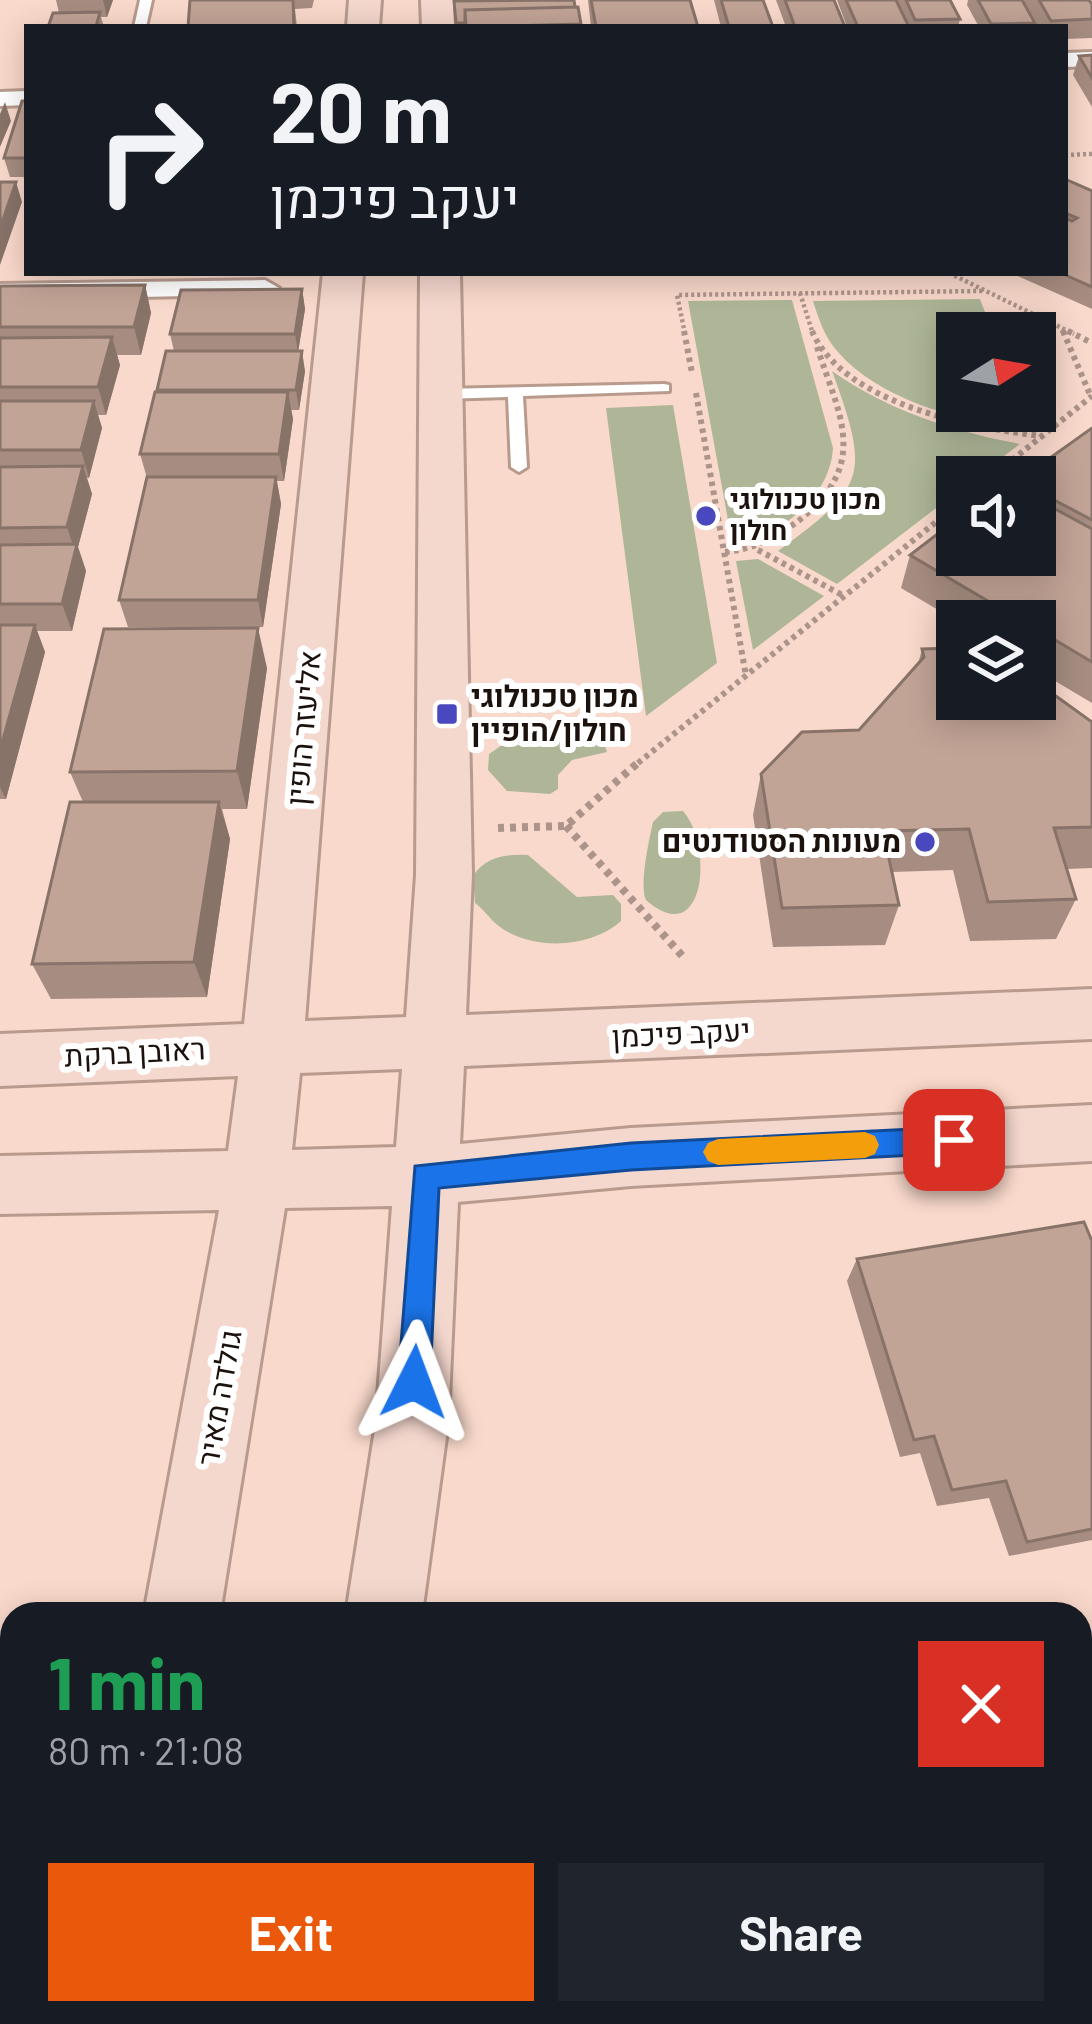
<!DOCTYPE html>
<meta charset="utf-8">
<style>
body{margin:0;font-family:Barlow,Heebo,sans-serif;background:#20242c;color:#f1f3f6;height:100vh;display:flex;flex-direction:column;font-size:45px;white-space:nowrap}
*{box-sizing:border-box;margin:0}
p{font-size:39px;color:#9ea1a6}
.icon{flex:none;width:66px;height:66px;fill:none;stroke:currentColor;stroke-width:2;stroke-linecap:round;stroke-linejoin:round}
.map{position:relative;flex:1;overflow:hidden}
.sheet{position:absolute;left:0px;top:1602px;width:1092px;height:423px;display:flex;flex-direction:column;background:#171b24;border-radius:36px 36px 0 0;box-shadow:0 6px 30px #0003}
.sheet>*{flex:none}
.guide{position:absolute;left:24px;top:24px;width:1044px;height:252px;border-radius:0px;box-shadow:0 6px 30px #0003;background:#171b24;color:#f1f3f6;overflow:hidden}
.needle{width:78px;rotate:79deg}
.controls{position:absolute;left:936px;top:312px;display:grid;gap:24px}
.controls a{display:grid;place-items:center;width:120px;height:120px;border-radius:0px;background:#171b24;box-shadow:0 6px 30px #0003;font-size:60px}
.pin{position:absolute;display:grid;place-items:center;width:102px;height:102px;color:#fff;margin:-51px;border-radius:24px;box-shadow:0 6px 18px #0006}
.me{position:absolute;width:132px;margin:-66px;rotate:3deg;stroke-linejoin:round;filter:drop-shadow(0 0 9px #0008)}
.turn{display:flex;align-items:center;gap:42px;height:252px;padding:0 48px;font-size:54px}
.turn .icon{width:156px;height:156px;stroke-width:2.5}
.turn b{display:block;font-size:84px;line-height:102px}
.round{display:grid;place-items:center;flex:none;width:126px;height:126px;border-radius:0px;background:#20242c}
.summary{display:flex;align-items:center;justify-content:space-between;height:204px;padding:0 48px}
h1{font-size:72px;font-weight:700;line-height:90px;color:#1e9e55}
.primary-button{display:flex;gap:24px;margin-top:auto;padding:24px 48px}
.primary-button a{flex:1;height:138px;border-radius:0px;background:#ea580c;color:#fff;font-size:48px;font-weight:700;line-height:138px;text-align:center}
.primary-button a+a{background:#20242c;color:#f1f3f6}
.map>svg:first-child{display:block}
.green{fill:#aeb697}
.lines{fill:none;stroke-linecap:round;stroke-linejoin:round}
.lane-casing{stroke:#b99b8e;stroke-width:6}
.street-casing{stroke:#b99b8e;stroke-width:6}
.secondary-casing{stroke:#b99b8e;stroke-width:6}
.path-far2{stroke:#ad948a;stroke-width:4.5;stroke-dasharray:3 3;stroke-linecap:butt}
.path-far1{stroke:#ad948a;stroke-width:6;stroke-dasharray:4.5 4.5;stroke-linecap:butt}
.path{stroke:#ad948a;stroke-width:8;stroke-dasharray:6 6;stroke-linecap:butt}
.lane{fill:#fff;fill-rule:evenodd}
.street{fill:#fff;fill-rule:evenodd}
.secondary{fill:#f4d7cd;fill-rule:evenodd}
.wall{fill:#a78d81}
.shaded-wall{fill:#887369}
.building{fill:#c2a496;stroke:#887369;stroke-width:3}
.route{fill:#1a73e8;stroke:#114b97;stroke-width:3}
.slow{fill:#f59e0b}
.poi-dot{fill:#4a48be;stroke:#fff;stroke-width:4.5}
.labels{text-anchor:middle;stroke-width:12;stroke-linejoin:round;paint-order:stroke}
.far-poi-label{font-size:27px;font-weight:bold;fill:#1c120d;stroke:#fff;text-anchor:start}
.poi-label{font-size:30px;font-weight:bold;fill:#1c120d;stroke:#fff;text-anchor:start}
.street-label{font-size:30px;fill:#1c120d;stroke:#fff}
</style>
<div class="map">
<svg width="1092" height="2024" viewBox="0 0 1092 2024">
<rect width="100%" height="100%" fill="#f9d9cb"/>
<path class="green" d="M980,299L993,333H957V411H1023L1030,427C969,426 879,400 838,352C825,338 819,320 813,301Z
M792,300L833,448C830,498 780,537 732,542L688,301Z
M832,371C889,411 952,431 1020,444L976,477H957V492L837,584L778,551C867,486 870,475 832,371Z
M673,405L717,663L646,716L606,408Z
M758,559L824,596L753,650L736,561Z
M581,736L603,740L607,752L572,760L558,775V789L550,794L507,791L488,770L489,754L511,739Z
M683,811C714,846 705,952 646,900C639,886 649,840 653,822L663,812Z
M528,855L577,897L613,895L621,904V921C590,949 528,952 495,923C488,916 483,909 475,903L473,876C486,856 506,854 528,855Z"/>
<g class="lines">
<g class="lane-casing">
<path id="lane" d="M140,0H152L146,27H134Z
M664,384L669,385V391L523,396L527,467L519,472L511,467L508,397L441,399L433,394L441,389Z"/>
</g>
<g class="street-casing">
<path id="street" d="M1092,52V66L1065,67V53Z
M27,91V105L0,106V92Z
M265,280L279,288L275,294L0,300V284Z"/>
</g>
<g class="secondary-casing">
<path id="secondary" d="M349,0H381L379,27H347Z
M421,0H453L454,27H422Z
M323,273H363L305,1021L406,1017L416,875L420,273H460L472,875L466,1015L1092,989V1039L464,1066L460,1144L631,1128L1092,1105V1161L631,1186L458,1202L448,1423L422,1614H346L376,1423L392,1206L285,1208L220,1614H144L219,1210L0,1214V1156L228,1151L238,1076L0,1086V1034L244,1024ZM402,1069L396,1147L292,1150L300,1073Z
M66,2013H154L151,2024H63Z
M281,2013H369L367,2024H279Z"/>
</g>
<path class="path-far2" d="M1065,155L1092,154
M949,273L1074,334
M800,293L813,334
M1062,330L1064,334
M685,334L677,295L982,291"/>
<path class="path-far1" d="M684,331L692,373
M812,331C843,404 972,428 1042,436
M1063,331L1091,397
M1068,331L1092,343
M696,393L746,676
M991,477L1092,396
M758,550L844,596
M725,552C755,549 778,537 802,518C869,462 840,417 817,347
M638,763L957,505"/>
<path class="path" d="M566,826L685,959
M498,828L566,826L641,760"/>
<use href="#lane" class="lane"/>
<use href="#street" class="street"/>
<use href="#secondary" class="secondary"/>
</g>
<path class="wall" d="M56,0H113L107,17H101L104,27L59,13Z
M190,0H314L312,8L295,9L297,27H188Z
M588,0H690L698,27H591Z
M714,0H763L773,27H721Z
M776,0H834L845,27H786Z
M837,0H950L960,19L958,27H847Z
M968,0H1022L1035,23L1034,27H979L967,5Z
M1023,0H1089L1092,4V38L1065,39V27H1039Z
M454,1L578,7L581,27H456Z
M1092,55V107L1073,75L1079,56Z
M27,101V177H10L4,158Z
M1065,179L1092,191V309L1011,273H1065Z
M145,285L151,313L141,355H117L120,365L106,415H98L102,428L89,478H87L92,494L78,547L86,571L72,631H37L45,652L6,799H0V286Z
M302,289L305,309L298,351L305,371L299,410H291L293,419L284,481H277L281,504L263,627H128L119,600L147,478L140,454L157,390L174,351L170,334Z
M1092,428V703L1035,669V621H957L901,588L910,555H1035V477H1033L1036,468Z
M922,649L1092,722V868L1067,869L1076,899L1056,939L970,941L953,870L892,872L899,905L885,945L773,947L753,815L761,774L859,730L918,664Z
M267,668L247,809H222L230,839L207,997L51,999L32,964L83,802L70,772Z
M1092,1241V1540L1009,1556L989,1498L937,1506L920,1453L900,1457L847,1281L857,1259Z"/>
<path class="shaded-wall" d="M103,0H113L107,17Z
M5,102L11,121L0,147V114Z
M16,182L22,202L0,265V228Z
M145,285L151,313L141,355L134,327Z
M302,289L305,309L298,353L295,334Z
M112,337L120,365L106,415L98,387Z
M302,351L305,371L299,410L296,390Z
M288,392L293,419L284,481L279,454Z
M94,401L102,428L89,478L81,450Z
M83,466L92,494L78,547L86,571L72,631L62,604L75,552L67,527Z
M276,477L281,504L263,627L258,600Z
M35,625L45,652L6,799L0,787V750Z
M258,628L267,668L247,809L237,771Z
M219,802L230,839L207,997L194,962Z"/>
<path class="building" d="M190,0H293L294,27H188Z
M574,0L575,7L465,10V23H456L454,1Z
M591,0H690L698,27H596Z
M721,0H763L773,27H729Z
M785,0H834L845,27H795Z
M846,0H896L909,27H858Z
M906,0H950L960,19L915,20Z
M978,0H1022L1035,23L991,24Z
M1039,0H1089L1092,4V19L1051,21Z
M578,7L581,24L466,27L465,10Z
M100,12L96,27H48L53,13Z
M1092,55V78L1079,56Z
M22,101H27V158H4Z
M1065,179L1092,191V287L1061,273H1065V218L1072,221L1077,218L1065,213Z
M0,182H16L0,228Z
M145,285L134,327H0V286Z
M302,289L295,334H170L181,290Z
M112,337L98,387H0V338Z
M166,351H302L296,390H157Z
M155,392H288L279,454H140Z
M0,401H94L81,450H0Z
M1092,428V520L1041,493L1036,468Z
M83,466L67,527L0,528V467Z
M147,477H276L258,600H119Z
M1035,498L1092,529V662L1035,628V621H1022L910,555L957,519V555H1035Z
M77,544L62,604H0V545Z
M0,625H35L0,750Z
M258,628L237,771L70,772L104,629Z
M957,648V699H1035V681L1092,722V827L1054,828L1076,899L988,902L969,829L883,831L899,905L782,908L761,774L802,732L859,730L924,657L922,649Z
M70,802H219L194,962L32,964Z
M1084,1222L1092,1241V1529L1027,1542L1006,1481L952,1490L934,1436L914,1440L857,1259Z
M1080,1671L1081,1673L1092,1671V1907L1080,1909Z
M569,2013H943L946,2024H571Z"/>
<path class="route" d="M954,1127L964,1131L968,1140L964,1149L954,1153L631,1170L439,1188L430,1382L425,1393L414,1398L403,1393L398,1382L415,1166L631,1143Z"/>
<path class="slow" d="M865,1132L875,1136L879,1145L875,1154L865,1158L718,1165L708,1161L703,1152L708,1143L718,1139Z"/>
<g class="poi-dot">
<circle cx="706" cy="516" r="12"/>
<rect x="435" y="702" width="24" height="24" rx="6"/>
<circle cx="925" cy="842" r="12"/>
</g>
<g class="labels">
<g class="far-poi-label">
<text x="730" y="509">מכון טכנולוגי<tspan x="730" dy="31">חולון</tspan></text>
</g>
<g class="poi-label">
<text x="471" y="707">מכון טכנולוגי<tspan x="471" dy="34">חולון/הופיין</tspan></text>
<text x="901" y="852" text-anchor="end">מעונות הסטודנטים</text>
</g>
<g class="street-label">
<text transform="translate(304 728) rotate(-85)" y="10">אליעזר הופין</text>
<text transform="translate(681 1034) rotate(-3)" y="10">יעקב פיכמן</text>
<text transform="translate(135 1053) rotate(-3)" y="10">ראובן ברקת</text>
<text transform="translate(220 1398) rotate(-80)" y="10">גולדה מאיר</text>
</g>
</g>
</svg>
<div class="controls">
<a><svg class="needle" viewBox="-14 -14 28 28"><path d="M0-13l5 13h-10z" fill="#e53935"/><path d="M0 13l5-13h-10z" fill="#9ea1a6"/></svg></a>
<a><svg class="icon" aria-label="sound" viewBox="0 0 24 24"><path d="M4 9h4l5-4v14l-5-4H4zM17 9q2 3 0 6"/></svg></a>
<a><svg class="icon" aria-label="layers" viewBox="0 0 24 24"><path d="M12 4l9 5-9 5-9-5zM3 14l9 5 9-5"/></svg></a>
</div>
<div class="pin" style="left:954px;top:1140px;background:#d93025"><svg class="icon" aria-label="arrive" viewBox="0 0 24 24"><path d="M6 21V4h12l-3 4 3 4H6"/></svg></div>
<svg class="me" style="left:414px;top:1382px" viewBox="-20 -20 40 40"><path d="M0-17L14 15 0 8-14 15z" fill="#1a73e8" stroke="#fff" stroke-width="4"/></svg>
<div class="guide">
<div class="turn"><svg class="icon" aria-label="right" viewBox="0 0 24 24"><path d="M7 20v-9h11M14 6l5 5-5 5"/></svg><div><b>20 m</b>יעקב פיכמן</div></div>
</div>
<section class="sheet">
<div class="summary"><div><h1>1 min</h1><p>80 m · 21:08</p></div><a class="round" style="background:#d93025;color:#fff"><svg class="icon" aria-label="close" viewBox="0 0 24 24"><path d="M6 6l12 12M18 6L6 18"/></svg></a></div>
<div class="primary-button"><a>Exit</a><a>Share</a></div>
</section>
</div>
